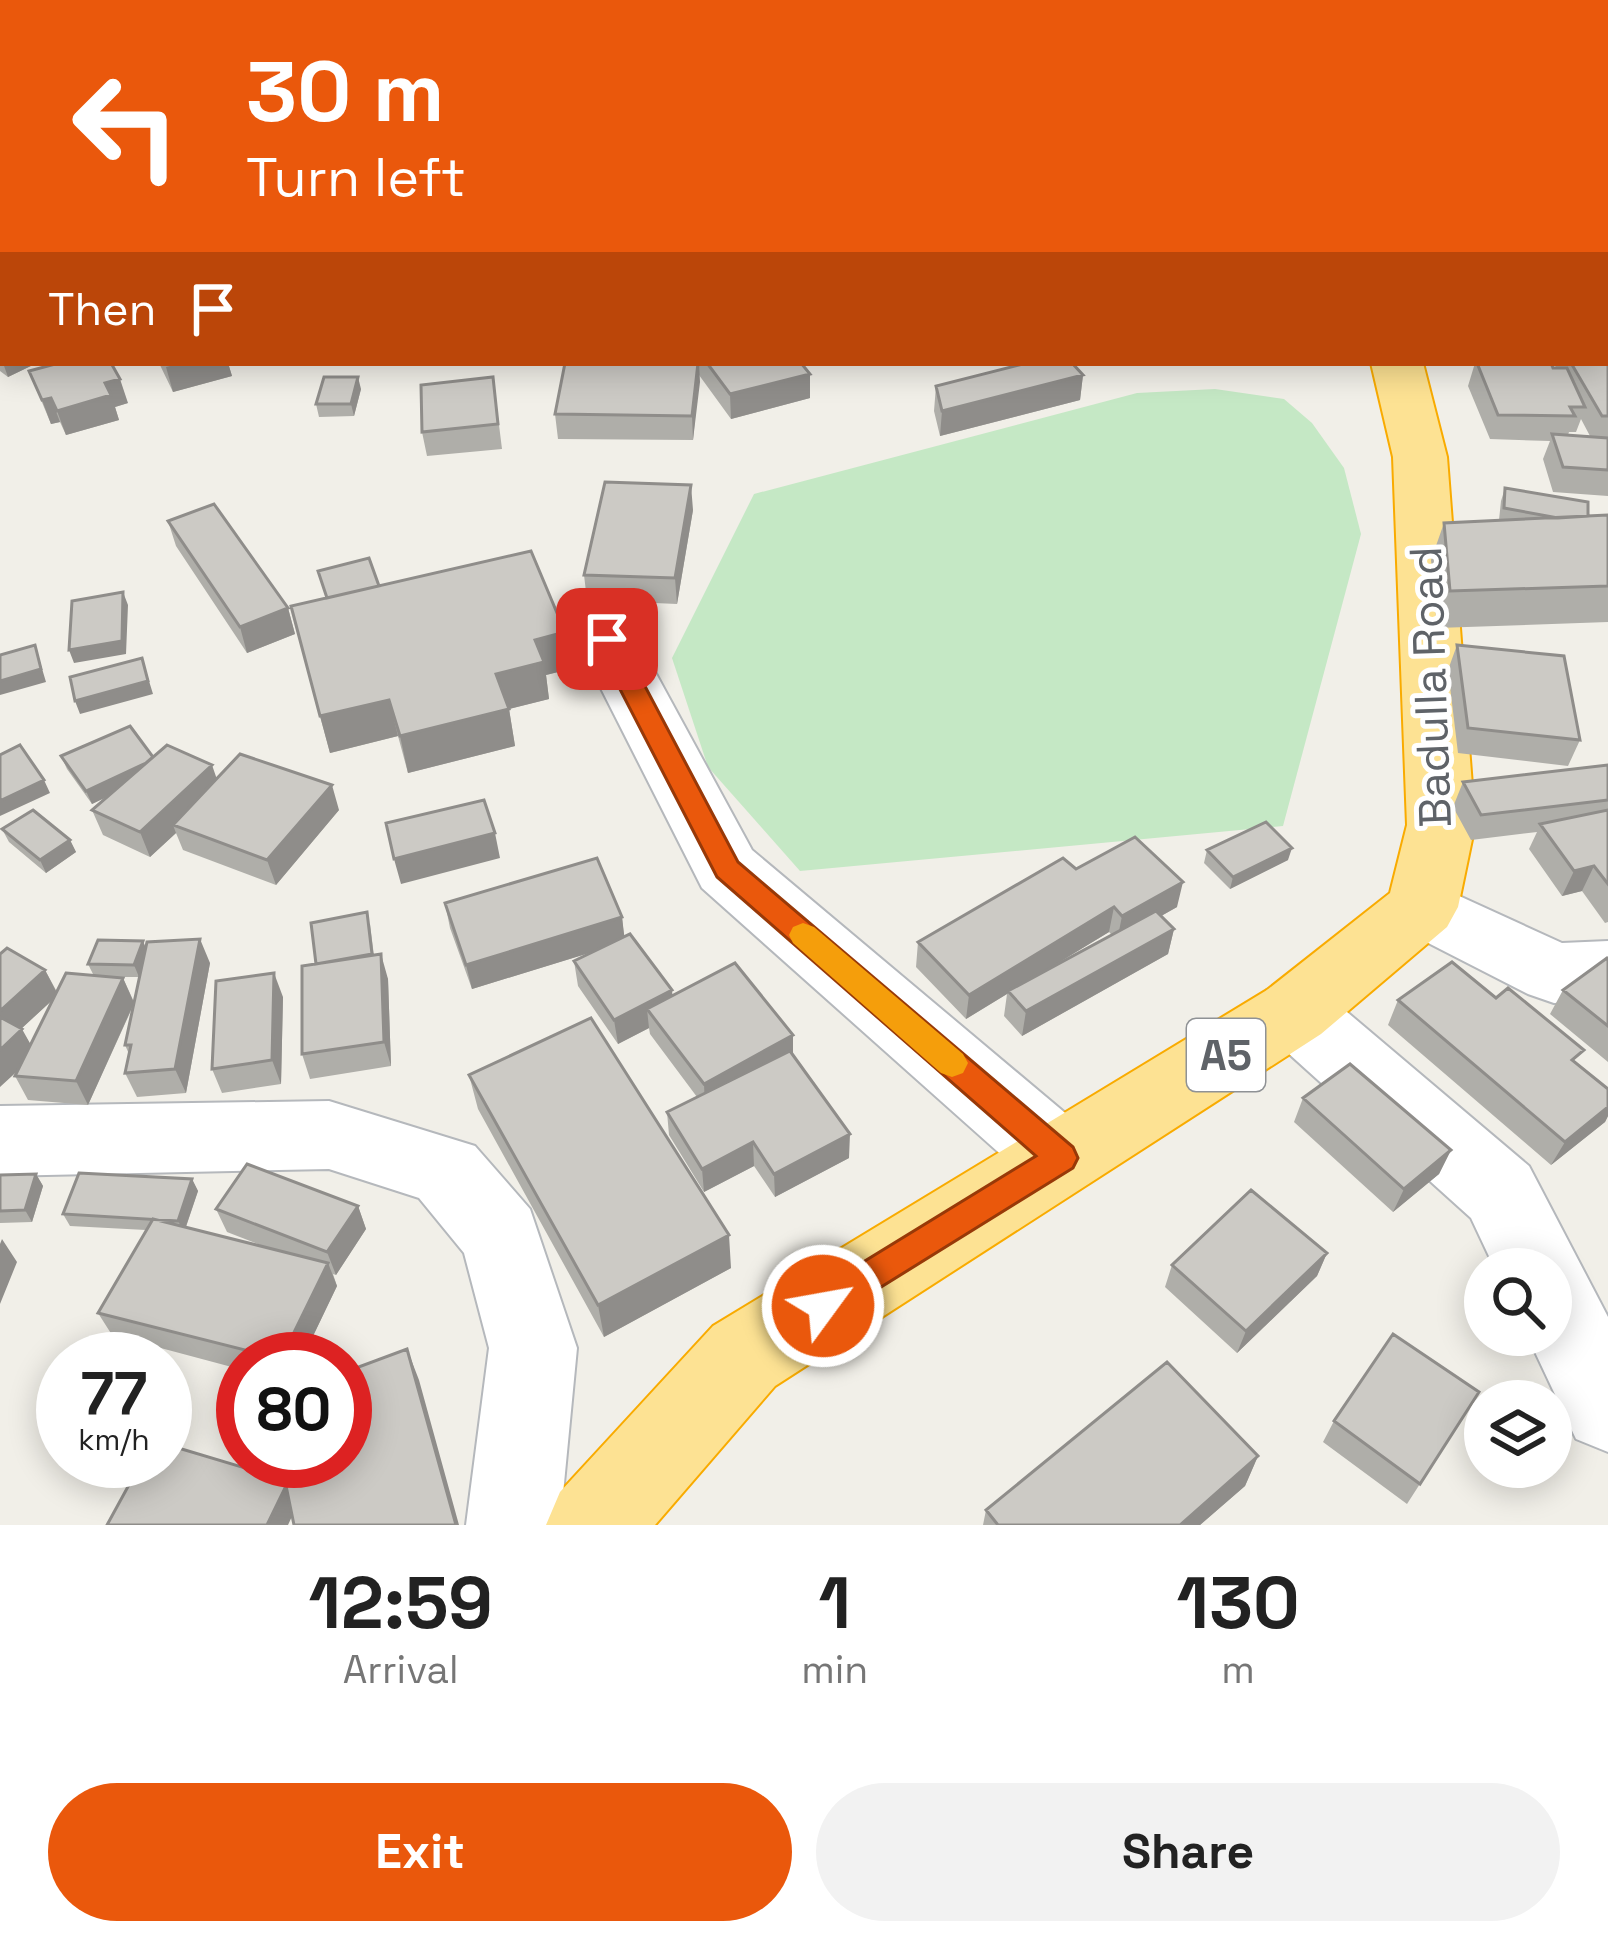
<!DOCTYPE html>
<style>
body{margin:0;font-family:"Space Grotesk",sans-serif;background:#f2f2f2;color:#222;height:100vh;display:flex;flex-direction:column;font-size:45px;white-space:nowrap}
*{box-sizing:border-box;margin:0}
p{font-size:39px;color:#767676}
.icon{flex:none;width:66px;height:66px;fill:none;stroke:currentColor;stroke-width:2;stroke-linecap:round;stroke-linejoin:round}
.map{position:relative;height:1525px;overflow:hidden}
.panel{display:flex;flex-direction:column;background:#fff;flex:1}
.panel>*{flex:none}
.guide{position:absolute;left:0px;top:0px;width:1608px;height:366px;box-shadow:0 6px 30px #0003;background:#ea580c;color:#fff;overflow:hidden}
.tools{position:absolute;left:1464px;top:1248px;display:grid;gap:24px}
.tools a{display:grid;place-items:center;width:108px;height:108px;border-radius:50%;background:#fff;box-shadow:0 6px 30px #0003;font-size:60px}
.speed{position:absolute;left:36px;top:1332px;display:flex;gap:24px;font-size:60px;font-weight:700;text-align:center}
.speed>*{display:grid;place-content:center;width:156px;height:156px;border-radius:50%;background:#fff;box-shadow:0 6px 30px #0003;line-height:1}
.speed small{font-size:30px;font-weight:400}
.speed .limit{border:18px solid #d22;background:#fff;color:#111}
.pin{position:absolute;display:grid;place-items:center;width:102px;height:102px;color:#fff;margin:-51px;border-radius:24px;box-shadow:0 6px 18px #0006}
.me{position:absolute;width:132px;margin:-66px;rotate:58deg;stroke-linejoin:round;filter:drop-shadow(0 0 9px #0008)}
.turn{display:flex;align-items:center;gap:42px;height:252px;padding:0 48px;font-size:54px}
.turn .icon{width:156px;height:156px;stroke-width:2.5}
.turn b{display:block;font-size:84px;line-height:102px}
.then{display:flex;align-items:center;height:114px;padding:0 48px;background:#0003;gap:24px;font-size:45px}
.eta{display:flex;justify-content:space-evenly;align-items:center;height:204px;text-align:center}
.eta b{font-size:72px;font-weight:600;line-height:84px}
.action{display:flex;gap:24px;margin-top:auto;padding:24px 48px}
.action a{flex:1;height:138px;border-radius:72px;background:#ea580c;color:#fff;font-size:48px;font-weight:600;line-height:138px;text-align:center}
.action a+a{background:#f2f2f2;color:#222}
.map>svg:first-child{display:block}
.green{fill:#c5e8c5}
.lines{fill:none;stroke-linecap:round;stroke-linejoin:round}
.minor-casing{stroke:#b5b8bc;stroke-width:4}
.highway-casing{stroke:#f9ab00;stroke-width:4}
.minor{fill:#fff;fill-rule:evenodd}
.highway{fill:#fde293;fill-rule:evenodd}
.wall{fill:#afaea9;fill-rule:evenodd}
.shaded-wall{fill:#8f8d8a}
.building{fill:#cccac5;stroke:#8f8d8a;stroke-width:3}
.route{fill:#ea580c;stroke:#983908;stroke-width:3}
.slow{fill:#f59e0b}
.labels{text-anchor:middle;stroke-width:10;stroke-linejoin:round;paint-order:stroke}
.shield{fill:#fff;stroke:#8f9295;stroke-width:3}
.shield-label{font-size:42px;font-weight:bold;fill:#5f6368}
.street-label{font-size:45px;fill:#5f6368;stroke:#fff}
</style>
<div class="map">
<svg width="1608" height="1525" viewBox="0 0 1608 1525">
<rect width="100%" height="100%" fill="#f1efe8"/>
<path class="green" d="M1215,389L1284,399L1312,423L1344,468L1361,534L1283,826L800,871L708,767L672,658L754,494L1137,393Z"/>
<g class="lines">
<g class="minor-casing">
<path id="minor" d="M610,0H648V3H610Z
M1583,0H1608V13L1605,3H1581Z
M607,618L629,624L752,850L1089,1133L1101,1158L1089,1183L1061,1193L1033,1183L702,888L576,639L585,624Z
M1422,879L1562,943L1608,941V1001L1554,1003L1528,994L1397,927L1386,907L1397,887Z
M1294,981L1321,990L1529,1166L1608,1317V1452L1576,1439L1527,1335H1551V1269H1495L1471,1218L1267,1034L1256,1012L1267,990Z
M329,1101L475,1146L530,1209L577,1348L560,1525H466L489,1348L464,1253L419,1198L329,1169L0,1176V1106Z"/>
</g>
<g class="highway-casing">
<path id="highway" d="M1171,0H1209L1211,3H1173Z
M1371,363H1423L1447,457L1475,825L1458,907L1447,927L1321,1034L775,1386L655,1525H546L560,1492L713,1326L1267,990L1390,893L1407,825L1393,457Z"/>
</g>
<use href="#minor" class="minor"/>
<use href="#highway" class="highway"/>
</g>
<path class="wall" d="M205,0H300L298,3H206Z
M356,0H433L431,3H332Z
M546,0H620V3H546Z
M923,0H1006V3H923Z
M1303,0H1336L1335,3H1306Z
M3,107V148L0,147V108Z
M3,309V363H37L8,377L0,371V310Z
M1608,360V496L1553,492L1543,459L1550,441L1490,439L1468,386L1475,363H1551L1553,368H1555L1557,363H1605ZM1581,419L1590,436L1568,435L1569,432H1576Z
M159,363H228L232,376L173,392Z
M565,363H801L810,398L731,419L699,375L693,440L558,439L555,414Z
M29,371L128,403L115,407L119,420L66,435L60,422L51,424Z
M1083,375L1080,400L940,436L934,411L936,386Z
M493,377L502,449L427,456L422,432Z
M361,389L354,416L319,417L316,404Z
M1505,488L1588,516L1608,515V622L1437,628L1431,560L1444,523L1499,520L1501,501Z
M693,510L677,604L587,600L584,575Z
M168,521L288,608L295,634L247,653L176,546Z
M379,586L565,632L570,669L546,675L549,699L509,709L515,746L408,773L398,736L330,753L320,716Z
M1457,645L1580,740L1568,766L1458,753L1448,670Z
M61,756L153,757L217,778L339,810L276,885L183,850L176,833L150,857L103,835L92,810L108,796L92,804L67,769Z
M1608,765V922L1605,923L1582,891L1562,896L1529,849L1537,832L1471,840L1453,807L1463,782Z
M2,829L70,840L76,852L46,873L9,842Z
M1207,850L1288,860L1230,889L1204,863Z
M1076,869L1177,907L1161,916L1174,929L1168,954L1022,1036L1004,1016L1007,994L966,1019L916,967L918,942ZM1109,932L1112,935L1045,971Z
M445,903L622,917L624,937L672,990V996L793,1035V1055L849,1158L775,1197L754,1166L704,1192L669,1135L667,1112L697,1097L650,1034L649,1028L618,1044L578,986L574,961L592,952L472,989L450,928Z
M370,924L374,956L388,979L391,1066L310,1079L302,1054L316,964Z
M146,948L210,963L186,1093L137,1097L125,1073L129,1054L125,1045L134,1004L88,1105L28,1100L15,1076L17,1072L0,954L45,970L57,992L94,976L88,964ZM109,977H139L134,1002L123,978ZM52,1000L30,1044L21,1029Z
M1608,959V1062L1550,1014L1563,990Z
M283,997L281,1084L222,1093L212,1069Z
M1398,1000L1608,1089V1116L1605,1122L1551,1165L1388,1025Z
M469,1075L731,1268L604,1337L478,1109Z
M1303,1098L1451,1150L1439,1174L1393,1212L1294,1122Z
M36,1174L43,1186L32,1222L0,1223V1175Z
M192,1179L198,1191L186,1227L268,1248L227,1232L216,1209L358,1206L366,1229L336,1275L333,1274L337,1286L302,1359H243V1370L112,1335L98,1313L146,1230L70,1226L63,1214Z
M1327,1253L1317,1276L1237,1353L1165,1287L1172,1265Z
M1479,1392L1407,1504L1323,1442L1334,1421Z
M1258,1456L1245,1486L1200,1525H983L986,1510Z"/>
<path class="shaded-wall" d="M283,0H300L298,3H283Z
M3,26V51L0,52V27Z
M3,274V304L0,306V276Z
M3,363H37L8,377Z
M182,363H228L232,376L173,392L166,367Z
M699,363L700,382L693,440L692,416Z
M810,374V398L731,419L730,394Z
M1083,375L1080,400L940,436L942,411Z
M358,377L361,389L354,416L351,404Z
M120,379L128,403L115,407L119,420L66,435L57,411L105,383Z
M51,398L60,422L51,424L42,400Z
M691,485L693,510L677,604L675,578Z
M123,592L128,605L126,654L74,663L69,650Z
M288,608L295,634L247,653L240,627Z
M565,632L570,669L546,675L549,699L509,709L515,746L408,773L400,736L496,674L535,640Z
M35,645L46,682L0,695V681Z
M142,658L153,694L80,714L75,701Z
M389,700L398,736L330,753L320,716Z
M154,759L159,772L92,804L86,791Z
M212,765L221,791L173,825L176,833L150,857L140,832Z
M44,780L50,793L0,816V801Z
M332,785L339,810L276,885L267,860Z
M495,833L500,858L401,884L394,859Z
M70,840L76,852L46,873L40,860Z
M1292,848L1288,860L1230,889L1233,877Z
M1594,866L1582,891L1562,896L1574,871Z
M1183,882L1177,907L1117,941L1122,916Z
M1114,907L1109,932L966,1019L969,995Z
M622,917L625,942L472,989L466,965Z
M1174,929L1168,954L1022,1036L1026,1011Z
M200,939L210,963L186,1093L175,1069Z
M143,941L148,953L139,977L134,965Z
M381,954L388,979L391,1066L384,1042Z
M45,970L58,995L10,1039L0,1021V1011Z
M274,973L283,997L281,1084L272,1060Z
M123,978L134,1003L88,1105L76,1081Z
M672,990L674,1015L647,1009L649,1028L618,1044L614,1020Z
M22,1029L36,1054L0,1087V1050Z
M793,1035V1059L705,1108L704,1084Z
M1608,1107V1116L1605,1122L1551,1165L1565,1142Z
M850,1134L849,1158L775,1197L774,1174Z
M753,1142L754,1166L704,1192L702,1169Z
M1451,1150L1439,1174L1393,1212L1404,1189Z
M36,1174L43,1186L32,1222L25,1210Z
M192,1179L198,1191L184,1232L178,1221Z
M358,1206L366,1229L336,1275L327,1252Z
M729,1235L731,1268L604,1337L598,1305Z
M2,1239L17,1262L0,1304V1244Z
M1327,1253L1317,1276L1237,1353L1246,1331Z
M328,1263L337,1286L302,1359H281Z
M407,1349L419,1380L459,1525H456Z
M1258,1456L1245,1486L1200,1525H1180Z
M288,1481L299,1501L288,1525H267Z"/>
<path class="building" d="M85,0H120L118,3H83Z
M335,0H345L372,3H332Z
M484,0H539L538,3H483Z
M546,0H602L601,3H546Z
M777,0H824L823,3H776Z
M941,0H994L993,3H940Z
M1299,0L1301,3H1270L1269,1Z
M1422,0H1468L1470,3H1424Z
M0,3L3,4V26L0,27Z
M1608,74V89L1605,90V75Z
M3,107V128L0,127V108Z
M0,238L3,239V274L0,276Z
M3,309V350L0,352V310Z
M1605,360H1608V416H1602L1571,363H1605Z
M59,363H111L120,379L105,383L111,395L57,411L51,398L42,400L29,371Z
M565,363H698L692,416L555,414Z
M707,363H801L810,374L730,394Z
M1027,363H1072L1083,375L942,411L936,386Z
M1477,363H1551L1553,368H1567L1585,407H1570L1575,416L1498,415Z
M324,377H358L351,404H316Z
M493,377L498,424L422,432L421,385Z
M1552,434L1608,438V470L1563,467Z
M605,482L691,485L675,578L584,575Z
M1505,488L1588,502V516L1558,518L1504,508Z
M214,504L288,608L240,627L168,521Z
M1608,515V586L1450,591L1444,523Z
M531,551L565,632L535,640L544,662L496,674L509,709L400,736L389,700L320,716L291,606Z
M369,558L379,586L327,598L318,571Z
M123,592L122,641L69,650L72,601Z
M35,645L41,669L0,681V655Z
M1457,645L1564,656L1580,740L1468,728Z
M142,658L148,681L75,701L70,677Z
M130,726L153,757L146,763L86,791L61,756Z
M20,745L44,780L0,801V755Z
M167,745L212,765L140,832L92,810Z
M240,754L332,785L267,860L173,825Z
M1608,765V800L1481,815L1463,782Z
M484,800L495,833L394,859L386,823Z
M33,810L70,840L40,860L2,829Z
M1608,810V884L1594,866L1574,871L1540,824Z
M1266,822L1292,848L1233,877L1207,850Z
M1135,837L1183,882L1122,916L1114,907L969,995L918,942L1063,858L1076,869Z
M597,858L622,917L466,965L445,903Z
M1156,911L1174,929L1026,1011L1008,991Z
M367,912L372,954L316,964L311,923Z
M630,934L672,990L614,1020L574,961Z
M200,939L175,1069L125,1073L131,1045H125L147,942Z
M98,940L143,941L134,965L88,964Z
M7,948L45,970L0,1011V954Z
M381,954L384,1042L302,1054V966Z
M1607,958L1608,959V1026L1563,990Z
M1452,962L1496,998L1508,988L1584,1050L1572,1060L1608,1089V1107L1565,1142L1398,1000Z
M735,963L793,1035L704,1084L647,1009Z
M66,973L123,978L76,1081L15,1076Z
M274,973L272,1060L212,1069L216,981Z
M0,1017L22,1029L0,1050Z
M591,1018L729,1235L598,1305L469,1075Z
M790,1051L850,1134L774,1174L753,1142L702,1169L667,1112Z
M1350,1064L1451,1150L1404,1189L1303,1098Z
M247,1164L358,1206L327,1252L216,1209Z
M79,1173L192,1179L178,1221L63,1214Z
M36,1174L25,1210L0,1211V1175Z
M1251,1190L1327,1253L1246,1331L1172,1265Z
M153,1219L328,1263L281,1359L98,1313Z
M1393,1334L1479,1392L1420,1484L1334,1421Z
M407,1349L456,1525H294L281,1461H345V1372Z
M1167,1362L1258,1456L1180,1525H998L986,1510Z
M165,1444L285,1480L286,1486L267,1525H107L142,1461H165Z"/>
<path class="route" d="M607,630L620,639L738,862L1073,1147L1078,1158L1073,1168L823,1323L811,1318L805,1306L811,1294L1036,1156L717,877L594,639Z"/>
<path class="slow" d="M803,923L814,927L963,1054L968,1063L963,1073L952,1077L941,1073L793,943L789,935L793,927Z"/>
<g class="labels">
<rect class="shield" x="1187" y="1019" width="78" height="72" rx="9"/>
<g class="shield-label">
<text x="1226" y="1070">A5</text>
</g>
<g class="street-label">
<text transform="translate(1430 687) rotate(-92)" y="16">Badulla Road</text>
</g>
</g>
</svg>
<div class="tools">
<a><svg class="icon" aria-label="search" viewBox="0 0 24 24"><circle cx="10" cy="10" r="6"/><path d="M15 15l6 6"/></svg></a>
<a><svg class="icon" aria-label="layers" viewBox="0 0 24 24"><path d="M12 4l9 5-9 5-9-5zM3 14l9 5 9-5"/></svg></a>
</div>
<div class="speed"><div>77<small>km/h</small></div><div class="limit">80</div></div>
<div class="pin" style="left:607px;top:639px;background:#d93025"><svg class="icon" aria-label="arrive" viewBox="0 0 24 24"><path d="M6 21V4h12l-3 4 3 4H6"/></svg></div>
<svg class="me" style="left:823px;top:1306px" viewBox="-20 -20 40 40"><circle r="17" fill="#ea580c" stroke="#fff" stroke-width="3"/><path d="M0-11L8 9 0 5-8 9z" fill="#fff"/></svg>
<div class="guide">
<div class="turn"><svg class="icon" aria-label="left" viewBox="0 0 24 24"><path d="M17 20v-9H6M10 6l-5 5 5 5"/></svg><div><b>30 m</b>Turn left</div></div>
<div class="then">Then<svg class="icon" aria-label="arrive" viewBox="0 0 24 24"><path d="M6 21V4h12l-3 4 3 4H6"/></svg></div>
</div>
</div>
<section class="panel">
<div class="eta">
<div><b>12:59</b><p>Arrival</p></div>
<div><b>1</b><p>min</p></div>
<div><b>130</b><p>m</p></div>
</div>
<div class="action"><a>Exit</a><a>Share</a></div>
</section>
